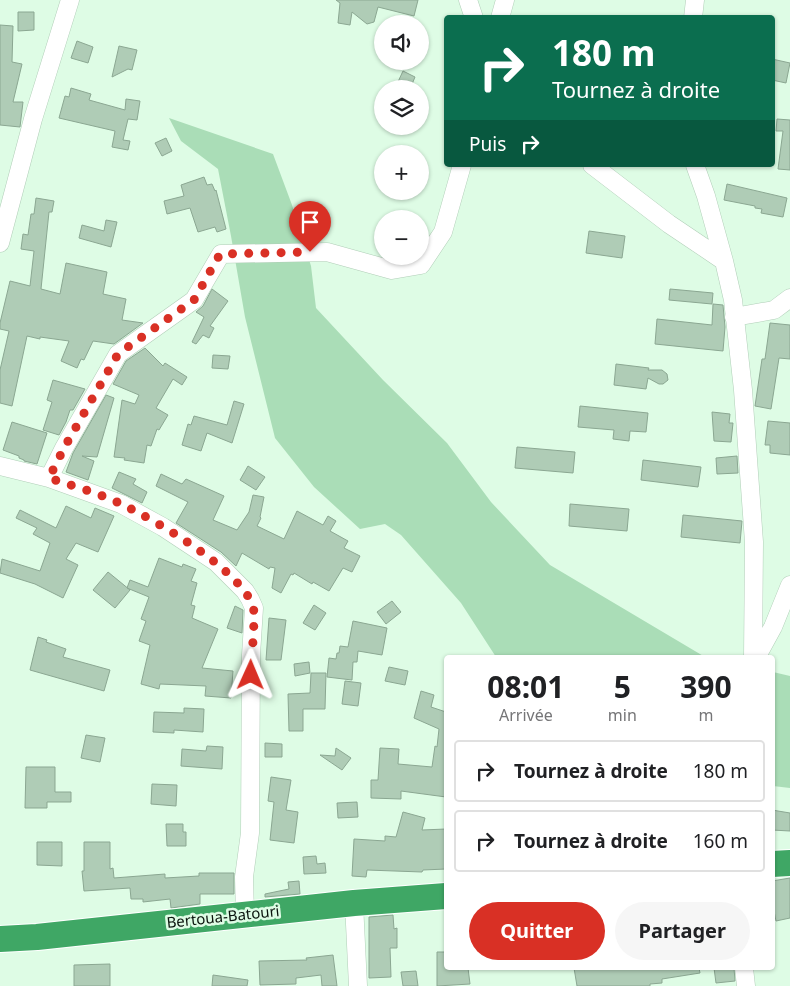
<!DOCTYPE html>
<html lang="fr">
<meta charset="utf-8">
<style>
body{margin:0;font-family:"Noto Sans",sans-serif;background:#f6f6f6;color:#202124;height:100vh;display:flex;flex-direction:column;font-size:19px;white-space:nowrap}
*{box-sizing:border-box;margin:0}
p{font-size:16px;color:#757577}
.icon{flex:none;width:28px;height:28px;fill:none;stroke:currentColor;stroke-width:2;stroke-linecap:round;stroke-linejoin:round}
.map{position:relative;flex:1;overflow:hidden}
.sheet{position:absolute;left:444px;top:655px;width:331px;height:315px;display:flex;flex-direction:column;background:#fff;border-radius:5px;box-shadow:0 1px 4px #0004}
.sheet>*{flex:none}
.hud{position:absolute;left:444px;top:15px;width:331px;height:152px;border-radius:5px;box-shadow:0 1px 4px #0004;background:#0b6e4f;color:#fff;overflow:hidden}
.fabs{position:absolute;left:374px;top:15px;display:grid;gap:10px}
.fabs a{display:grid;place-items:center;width:55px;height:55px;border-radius:50%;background:#fff;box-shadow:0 1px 4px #0004;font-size:25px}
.pin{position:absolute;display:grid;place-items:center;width:42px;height:42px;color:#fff;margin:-51px -21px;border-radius:50% 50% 50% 0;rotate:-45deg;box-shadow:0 0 5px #0007}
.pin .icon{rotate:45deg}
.me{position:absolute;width:55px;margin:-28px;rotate:1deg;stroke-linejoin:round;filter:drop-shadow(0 0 4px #0008)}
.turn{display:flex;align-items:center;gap:18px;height:105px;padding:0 25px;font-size:22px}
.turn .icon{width:65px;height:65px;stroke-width:2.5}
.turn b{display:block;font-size:35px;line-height:42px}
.then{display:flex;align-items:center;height:48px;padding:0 25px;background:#0003;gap:10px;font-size:19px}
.eta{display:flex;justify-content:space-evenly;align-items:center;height:85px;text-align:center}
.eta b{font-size:30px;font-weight:700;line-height:35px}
.cta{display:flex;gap:10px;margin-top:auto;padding:10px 25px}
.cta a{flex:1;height:58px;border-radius:30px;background:#d93025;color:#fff;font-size:20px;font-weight:700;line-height:58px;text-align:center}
.cta a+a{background:#f6f6f6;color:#202124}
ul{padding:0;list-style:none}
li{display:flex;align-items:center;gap:15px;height:62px;margin:0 10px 8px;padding:0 15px;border:2px solid #e0e0e0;border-radius:5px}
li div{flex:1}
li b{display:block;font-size:19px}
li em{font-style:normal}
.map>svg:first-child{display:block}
.green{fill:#aaddb7}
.building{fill:#afccb6;stroke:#8ba792}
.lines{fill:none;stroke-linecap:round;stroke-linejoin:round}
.minor-casing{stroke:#b1ceb8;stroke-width:19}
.highway-casing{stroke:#fff;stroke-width:28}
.minor{stroke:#fff;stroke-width:18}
.highway{stroke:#3fa765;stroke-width:26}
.route{stroke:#d93025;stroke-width:9;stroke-dasharray:0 16.2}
.labels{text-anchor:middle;stroke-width:5;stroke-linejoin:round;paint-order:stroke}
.street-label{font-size:15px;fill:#0a140d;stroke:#defce5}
</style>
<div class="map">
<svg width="790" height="986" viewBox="0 0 790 986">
<rect width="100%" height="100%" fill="#defce5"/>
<path class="green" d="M169,118L273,154L292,205L311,266L316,308L383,380L447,443L491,502L550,565L705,657H496L461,603L401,535L385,524L360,529L314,487L275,438L245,317L231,236L218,169L181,141Z
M773,672L790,676V788L773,786Z"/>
<path class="building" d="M336,0H418L414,16L378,7L374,22L367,24L352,12L350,25L338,23L340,3Z
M18,12H34V30L18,31Z
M0,25L13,26L12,62L22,64L13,102H23L20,127L0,125Z
M77,41L93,47L88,63L71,58Z
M119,46L137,50L132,70L128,69L112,77Z
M772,59L790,63L786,83L772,80Z
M403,71L415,77L410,89L397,84Z
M71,88L91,94L89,100L125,110L126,99L140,101L137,120L128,119L123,140L130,141L128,150L112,147L115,131L59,118L65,96L69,97Z
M777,119L790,120V170L778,169L783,131H776Z
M166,138L172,151L162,156L155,143Z
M204,177L207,185L212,184L215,191L216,190L226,229L217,232L215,227L198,232L190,208L167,214L164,201L184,196L181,185Z
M727,184L787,198L783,217L761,213L762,209L755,208V206L724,200Z
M36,198L54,201L52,212H49L41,289L60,294L66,263L107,272L103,294L126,299L122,320L143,323L114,344L93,341L84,360L81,359L77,368L61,361L69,341L40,337V339L27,336L12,406L0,403V370L9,331L0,329V323L10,281L30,286L34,251L21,249L23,234L28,235L31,214H34Z
M106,220L117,222L111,247L79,238L82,225L104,231Z
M589,231L625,236L622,258L586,253Z
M212,289L228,301L210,326L214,328L209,338L203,335L196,344L192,342L204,317L196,312L203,306Z
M670,289L713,293L712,304L669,300Z
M713,304L723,305L725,327L723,351L655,344L657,319L712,325Z
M770,323L790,325V359L779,358L771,409L755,406L762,359H765Z
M145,348L163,366L165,363L187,377L182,385L173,379L156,408L168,415L159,430L157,429L151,446L147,445L144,463L124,460L125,458L114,457L122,400L135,404L139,395L113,384L126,361Z
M213,355L230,356L228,369L212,368Z
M616,364L649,368L648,370H662L667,374L668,380L663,384H659L648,378L646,389L614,385Z
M53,380L85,389L73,410H70L66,422L59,435L43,430L52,402L47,400Z
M106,395L114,398L97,457L82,456L94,461L88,480L66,472L73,453Z
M234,401L244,404L232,443L207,433L201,451L182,445L188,424L191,425L194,416L227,425Z
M580,406L648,413L646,432L630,431L629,441L613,439L614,430L578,427Z
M712,412L730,414L729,423H733L731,442L714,441Z
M768,421L790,423V455L770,453V445H765Z
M12,422L47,433L37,464L24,461V460L19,458V456L3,450Z
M517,447L575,452L573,473L515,468Z
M737,456L738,473L717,474L716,458Z
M643,460L701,467L698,487L641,480Z
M248,466L265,477L256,490L240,480Z
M119,472L136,479L133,484L147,492L142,503L112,488Z
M161,474L182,484L186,479L224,496L213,520L237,530L249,512L253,495L264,497L260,517L261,518L257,526L284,539L297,511L323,525L328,516L336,521L330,531L348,541L344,548L360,556L352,572L343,568L329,591L313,582L312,584L294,573L293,575L291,574L281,593L272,588L275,568L270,567L269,569L242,553L236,566L221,552L176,523L188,502L156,486Z
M570,504L629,509L627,531L569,526Z
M66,506L91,518L95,508L114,516L98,552L76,543L66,559L78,565L63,598L35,584L0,573L2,559L40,571L50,543L33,534L37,528L16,518L20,510L56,528Z
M683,515L742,521L740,543L681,537Z
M159,558L182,567L183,564L196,569L191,581L197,583L191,605L195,606L192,618L218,629L202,668L233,671L231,698L205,696L206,686L160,684L159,689L141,684L150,645L139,641L146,621L141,619L149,597L127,588L130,580L148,587Z
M108,572L130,590L115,608L93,590Z
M392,601L401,612L386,624L377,612Z
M314,605L326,613L315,630L303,623Z
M235,606L243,610L242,633L227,628Z
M269,618L286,620L281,660H266Z
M353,621L387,628L382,655L358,651L357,662H353L352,680L327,677L329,658L336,659L337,653H339L340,646L348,647Z
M38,637L47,640L46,642L66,649L63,657L110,670L104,691L30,670Z
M309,662L310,673L295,676L294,664Z
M389,667L408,671L405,685L385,681Z
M311,673H326L325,709H303V731H289L288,694L310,693Z
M345,681L361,683L358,706L342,704Z
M421,691L434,695L431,707L446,712V797L401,791V799L371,798V780H378L380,748L399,749L398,764L432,767L435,746L437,747L439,729L414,718Z
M184,708L204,709L203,732L174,730V733L153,732L154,712L184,713Z
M86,735L105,738L100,762L81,758Z
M265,743L282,744V757H265Z
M207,746L223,747L222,769L181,766L182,749L206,751Z
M336,748L351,758L342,770L320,755L335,756Z
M26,767H55V792H71V802H47V808H25Z
M271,777L291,780L286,810L298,812L294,843L270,840L274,802L268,801Z
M152,784L177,785L176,806L151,804Z
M357,802L358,817L338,818L337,803Z
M772,810L790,813V831L772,830Z
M403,812L425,818L422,830L446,829V869L423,870L422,872L367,870L366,877L352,876L354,839L385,841V836L396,837Z
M166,824H183V832H186V846H167Z
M37,842H62V866L37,865Z
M84,842H110V869L113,868L114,878L165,874V878L199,876V873H234V894H200V904L171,908L170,899L143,902V899H131L130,888L84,891L82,871H84Z
M316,856L317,864L325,863L326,873L304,874L303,857Z
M790,878V918L776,921L772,901V881Z
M299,881L300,894L265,897V894L289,889L288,882Z
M393,915L394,929L397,928V948H390L391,977L369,978V917Z
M437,952H446V968H468L470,984L437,986Z
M333,955L337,986H322L321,975L296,978V984L260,985L259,961L307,960L306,958Z
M110,964V986H74V965Z
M574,968H699L700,973L662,979V983L650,984V986H577Z
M714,968H734L735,981L716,983Z
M416,971L418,986H403L401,972Z
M213,975L248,980L247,986H212Z"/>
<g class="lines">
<g class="minor-casing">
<path id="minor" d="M468,0L474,18
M500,18L505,0
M693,18L695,0
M592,165L669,224L724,261
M695,165L706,196L724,261L733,300L743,390L754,542L753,658
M0,243L33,119L70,0
M734,317L774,310L790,298
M0,466L49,478L121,504L163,527L216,562L245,591L250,599L254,608L251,655L250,833L244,877L245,915
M49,478L64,448L118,354L194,300L221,254L327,252L392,270L421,265L443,232L462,165
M756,658L773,627L790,585
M354,903L358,986
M744,968L746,986"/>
</g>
<g class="highway-casing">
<path id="highway" d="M772,864L790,863
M0,939L37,937L354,903L446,896"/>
</g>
<use href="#minor" class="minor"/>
<use href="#highway" class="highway"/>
</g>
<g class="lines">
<path class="route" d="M251,675C251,661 256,615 253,606C239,569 157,521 121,504C99,493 73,486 49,478L64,448L118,354L194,300L220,254L310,252"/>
</g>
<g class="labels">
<g class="street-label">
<text transform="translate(223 917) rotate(-6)" y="5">Bertoua-Batouri</text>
</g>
</g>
</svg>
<div class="fabs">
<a><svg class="icon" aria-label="sound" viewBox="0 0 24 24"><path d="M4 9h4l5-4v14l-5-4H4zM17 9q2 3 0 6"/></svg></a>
<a><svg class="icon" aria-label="layers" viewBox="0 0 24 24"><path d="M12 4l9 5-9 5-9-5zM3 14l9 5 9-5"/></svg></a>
<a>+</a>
<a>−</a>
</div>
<div class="pin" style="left:310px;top:252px;background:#d93025"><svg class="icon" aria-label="arrive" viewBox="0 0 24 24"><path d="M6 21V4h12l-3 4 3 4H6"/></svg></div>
<svg class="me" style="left:251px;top:675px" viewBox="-20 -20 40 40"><path d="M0-17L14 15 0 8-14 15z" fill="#d93025" stroke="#fff" stroke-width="4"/></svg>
<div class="hud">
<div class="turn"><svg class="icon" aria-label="right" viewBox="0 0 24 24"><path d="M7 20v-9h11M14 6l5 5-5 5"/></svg><div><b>180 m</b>Tournez à droite</div></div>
<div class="then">Puis<svg class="icon" aria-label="right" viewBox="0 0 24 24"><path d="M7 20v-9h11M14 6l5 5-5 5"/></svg></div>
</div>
<section class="sheet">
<div class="eta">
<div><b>08:01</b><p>Arrivée</p></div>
<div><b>5</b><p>min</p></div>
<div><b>390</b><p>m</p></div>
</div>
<ul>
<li><svg class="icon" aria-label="right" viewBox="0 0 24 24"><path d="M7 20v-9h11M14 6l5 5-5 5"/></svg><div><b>Tournez à droite</b></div><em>180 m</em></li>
<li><svg class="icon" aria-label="right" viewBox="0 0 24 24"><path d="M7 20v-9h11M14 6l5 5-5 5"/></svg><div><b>Tournez à droite</b></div><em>160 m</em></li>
</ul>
<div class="cta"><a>Quitter</a><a>Partager</a></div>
</section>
</div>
